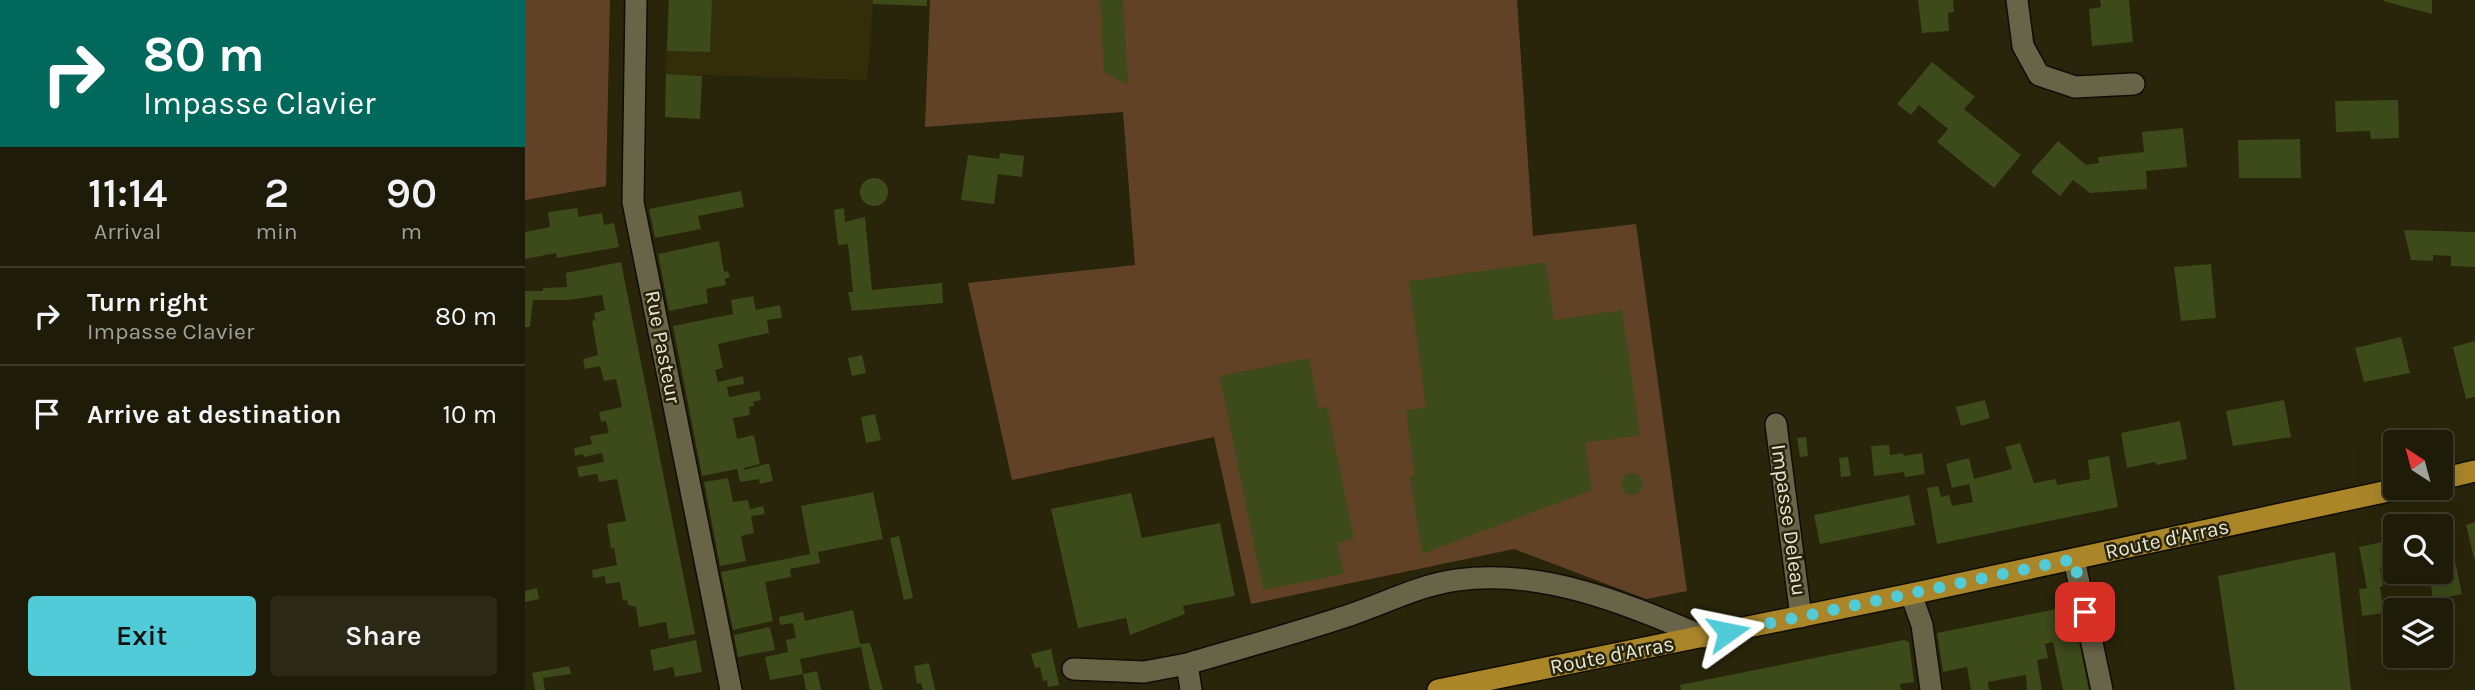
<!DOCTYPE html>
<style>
body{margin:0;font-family:Karla,sans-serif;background:#2b2916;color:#f1f3f6;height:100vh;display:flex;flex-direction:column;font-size:26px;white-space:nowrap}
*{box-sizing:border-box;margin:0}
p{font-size:23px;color:#a1a19c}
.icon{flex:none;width:38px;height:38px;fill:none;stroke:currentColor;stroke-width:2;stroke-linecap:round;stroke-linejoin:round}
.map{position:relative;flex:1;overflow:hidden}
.panel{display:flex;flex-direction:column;background:#1e1c08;width:525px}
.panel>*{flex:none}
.banner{background:#00695c;color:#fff;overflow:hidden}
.needle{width:46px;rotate:324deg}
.controls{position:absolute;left:1858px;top:430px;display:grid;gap:14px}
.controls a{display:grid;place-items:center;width:70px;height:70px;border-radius:7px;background:#1e1c08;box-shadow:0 7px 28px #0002,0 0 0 2px #3c3a29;font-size:35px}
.pin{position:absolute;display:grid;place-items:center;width:60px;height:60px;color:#fff;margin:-30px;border-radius:14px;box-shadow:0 4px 10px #0006}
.me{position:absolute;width:77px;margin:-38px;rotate:78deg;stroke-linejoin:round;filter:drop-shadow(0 0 5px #0008)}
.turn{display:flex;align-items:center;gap:24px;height:147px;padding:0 28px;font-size:32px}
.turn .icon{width:91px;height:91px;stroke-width:2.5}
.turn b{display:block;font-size:49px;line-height:60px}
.eta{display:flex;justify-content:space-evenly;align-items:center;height:119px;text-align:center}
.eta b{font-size:42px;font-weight:600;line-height:49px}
.cta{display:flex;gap:14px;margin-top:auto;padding:14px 28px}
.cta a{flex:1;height:80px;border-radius:7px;background:#52cbd9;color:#111;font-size:28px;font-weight:600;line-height:80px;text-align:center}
.cta a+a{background:#2b2916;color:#f1f3f6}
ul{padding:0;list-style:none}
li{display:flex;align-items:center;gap:21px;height:98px;padding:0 28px;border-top:2px solid #3c3a29}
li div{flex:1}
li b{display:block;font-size:26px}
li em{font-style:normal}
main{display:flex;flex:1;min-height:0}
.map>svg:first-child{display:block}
.built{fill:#322e0a}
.green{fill:#624227}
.building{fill:#3d4a19}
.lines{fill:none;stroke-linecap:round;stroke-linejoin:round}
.minor-casing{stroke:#110d00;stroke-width:24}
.major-casing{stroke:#110d00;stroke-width:24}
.minor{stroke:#686448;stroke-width:21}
.major{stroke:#aa8629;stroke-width:21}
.route{stroke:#52cbd9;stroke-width:12;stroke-dasharray:0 21.6}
.labels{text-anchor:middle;stroke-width:5;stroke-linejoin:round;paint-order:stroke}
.street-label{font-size:21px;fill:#e8e7d7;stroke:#28250a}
</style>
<main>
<section class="panel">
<div class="banner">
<div class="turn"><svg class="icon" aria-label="right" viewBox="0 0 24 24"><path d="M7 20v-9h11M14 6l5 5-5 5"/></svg><div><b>80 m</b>Impasse Clavier</div></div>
</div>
<div class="eta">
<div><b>11:14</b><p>Arrival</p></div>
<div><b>2</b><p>min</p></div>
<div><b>90</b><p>m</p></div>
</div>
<ul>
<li><svg class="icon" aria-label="right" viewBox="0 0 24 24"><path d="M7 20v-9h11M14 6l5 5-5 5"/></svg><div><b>Turn right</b><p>Impasse Clavier</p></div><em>80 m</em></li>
<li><svg class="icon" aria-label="arrive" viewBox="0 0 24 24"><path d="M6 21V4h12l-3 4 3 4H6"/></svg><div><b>Arrive at destination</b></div><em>10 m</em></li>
</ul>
<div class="cta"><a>Exit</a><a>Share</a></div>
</section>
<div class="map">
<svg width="1950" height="690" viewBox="0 0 1950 690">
<rect width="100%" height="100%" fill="#28250a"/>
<path class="built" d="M143,0H402V6L348,4L342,80L141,74Z"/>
<path class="green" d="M0,0H85L81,186L0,200Z
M405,0H992L1008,236L1111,224L1162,591L1121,599L989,549L726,604L689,437L487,480L443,283L610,265L598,112L400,127Z"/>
<path class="building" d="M144,0H187L185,52L142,51Z
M348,0H402V6L348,4Z
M575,0H598L603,85L579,72Z
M1393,0H1428L1429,12L1423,13L1424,31L1397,33Z
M1575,0H1604L1608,42L1567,46L1564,9L1576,7Z
M1859,0H1907V14L1858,1Z
M1407,62L1450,97L1439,109L1496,155L1469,188L1412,142L1423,129L1394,105L1386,115L1372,104Z
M141,74L177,76L175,119L140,117Z
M1873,100L1874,138L1846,139L1845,131L1811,132L1810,101Z
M1658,128L1662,167L1621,171L1622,189L1565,193L1548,180L1535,196L1506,172L1533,141L1561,165L1574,163L1573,157L1619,152L1617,132Z
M1775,139L1776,178H1714L1713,140Z
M475,153L499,156L497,177L473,174L469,204L436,200L443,155L474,159Z
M335 192a14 14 0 1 1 28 0a14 14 0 1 1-28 0Z
M216,191L219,207L173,216L176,229L130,238L124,209Z
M52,208L54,217L77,213L79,225L89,223L94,247L32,258L31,253L0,259V232L25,227L23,212Z
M319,208L320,222L340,217L347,290L417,283L418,303L327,311L323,292H328L323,244L313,245L309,210Z
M1879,230L1950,232V267L1926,266V256L1908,255V261L1886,260Z
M194,241L199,272L203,271L205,277L200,279L201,285L181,289L183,303L144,311L133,254Z
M96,262L170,634L144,639L141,622L114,627L111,607L103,605L102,600L98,601L95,582L81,584L80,576L68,578L67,570L92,565L89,548L86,549L82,524L101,521L92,479L74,482L72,474L54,477L52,467L79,462L77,453L59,457L58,454L50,456L49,448L67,444L65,436L84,433L81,421L76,422L74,412L97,407L91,379L79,381L75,366L60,369L58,359L73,355L67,321L70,320L69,313L80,310L77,295L44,300H8L5,327H0V291H18V288L42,287L41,273Z
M1021,262L1029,320L1097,310L1115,435L1060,443L1067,490L897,554L885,476L890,477L881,410L901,408L884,281Z
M1686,264L1691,318L1656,321L1649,267Z
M228,296L231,310L255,305L257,318L242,320L244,333L193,344L198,368L190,370L193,382L218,376L219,384L202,387L204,397L234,391L236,400L228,402L229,406L224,407L225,415L208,418L212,439L229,435L235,464L219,468L220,470L244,463L248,481L235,484L234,479L215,482L212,469L177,476L148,326L208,314L206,300Z
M1876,337L1885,373L1839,382L1830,348Z
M1950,341V397L1941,399L1928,347Z
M337,355L341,373L327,376L323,358Z
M784,358L794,409L802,407L829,539L812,543L819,574L738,590L695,376Z
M1460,400L1465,418L1436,426L1431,407Z
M1759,400L1766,437L1708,446L1701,411Z
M350,414L356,440L341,443L336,417Z
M1655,421L1662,459L1631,465L1630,462L1602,468L1596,433Z
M1281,437L1283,456L1275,457L1272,438Z
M1495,443L1509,483L1531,479L1532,485L1565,479L1563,460L1584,456L1593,507L1412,544L1402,488L1413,486L1416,497L1424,495L1427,506L1448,502L1444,484L1427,488L1421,464L1444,458L1449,479L1487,469L1480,447Z
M1364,445L1365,455L1378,453L1379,456L1397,453L1400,474L1380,477L1379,472L1349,476L1346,446Z
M1323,457L1326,476L1316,477L1314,458Z
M1096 484a11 11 0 1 1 22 0a11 11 0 1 1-22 0Z
M203,478L208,502L223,500L225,509L238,506L240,514L226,516L229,533L216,536L221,561L195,566L179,482Z
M348,492L358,539L293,552L295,563L265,569L266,577L240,582L248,621L208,630L196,572L285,554L276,506Z
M606,493L617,538L695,523L710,596L658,606L660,614L605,635L601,618L553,628L526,509Z
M1384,495L1390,525L1295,544L1289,515Z
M1950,522V558L1949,559L1941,525Z
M1923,528L1937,594L1908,600L1906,585L1919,582L1916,569V529Z
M374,536L388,598L379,600L365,538Z
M1871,539V564L1855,568L1858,586L1855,587L1859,613L1837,616L1834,589L1842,588L1834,547Z
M1810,552L1826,690H1710L1693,576Z
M12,588L14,599L0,602V591Z
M1547,606L1564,690H1538L1528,642L1520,644L1523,658L1512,660L1517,690H1502L1501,675L1463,682L1464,690H1446L1442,667L1418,672L1412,633Z
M328,610L335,644L345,643L358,690H345L336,647L275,659L278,674L245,680L240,657L263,652L261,640L271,638L268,623L255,625L254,617L278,612L280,621Z
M245,627L250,650L213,657L209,635Z
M171,640L177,672L150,677L148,667L129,671L125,650Z
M1379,640L1384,642L1389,682L1375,684L1376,690H1156L1155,685Z
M526,649L534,685L523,687L522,680L518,681L515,667L510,668L506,654Z
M404,663L410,690H398L396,683L392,684L389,666Z
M44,666L46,674L18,678L20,690H10L7,673Z
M292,671L296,690H281L278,674Z"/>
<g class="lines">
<g class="minor-casing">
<path id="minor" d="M111,0L108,202L206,690
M1492,0L1498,46L1514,75L1550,87L1609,84
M1251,424L1276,617
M1549,559L1577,690
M1386,594L1397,625L1406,690
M548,669L619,672L662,664
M666,690L662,664C716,648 771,633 825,615C861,603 894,585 932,580C1015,568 1104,604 1179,637"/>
</g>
<g class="major-casing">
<path id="major" d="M1916,479L1950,471
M913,690L1386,594L1877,488"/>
</g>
<use href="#minor" class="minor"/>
<use href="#major" class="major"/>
</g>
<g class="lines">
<path class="route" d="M1203,632L1549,559L1560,612"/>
</g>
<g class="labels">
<g class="street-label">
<text transform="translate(138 347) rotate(79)" y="7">Rue Pasteur</text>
<text transform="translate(1264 520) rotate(82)" y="7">Impasse Deleau</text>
<text transform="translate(1642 539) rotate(-12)" y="7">Route d'Arras</text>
<text transform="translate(1087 655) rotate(-11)" y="7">Route d'Arras</text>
</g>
</g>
</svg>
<div class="controls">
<a><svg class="needle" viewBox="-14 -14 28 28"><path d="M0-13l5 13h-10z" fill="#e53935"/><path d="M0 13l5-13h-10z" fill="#a1a19c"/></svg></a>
<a><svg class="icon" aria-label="search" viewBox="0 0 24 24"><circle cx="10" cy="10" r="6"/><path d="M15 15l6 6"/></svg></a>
<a><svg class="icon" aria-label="layers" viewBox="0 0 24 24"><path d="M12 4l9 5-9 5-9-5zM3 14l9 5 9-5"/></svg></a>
</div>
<div class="pin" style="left:1560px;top:612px;background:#d93025"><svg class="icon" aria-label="arrive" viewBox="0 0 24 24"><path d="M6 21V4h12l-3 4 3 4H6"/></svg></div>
<svg class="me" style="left:1203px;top:632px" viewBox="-20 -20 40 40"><path d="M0-17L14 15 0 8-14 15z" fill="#52cbd9" stroke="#fff" stroke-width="4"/></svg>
</div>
</main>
